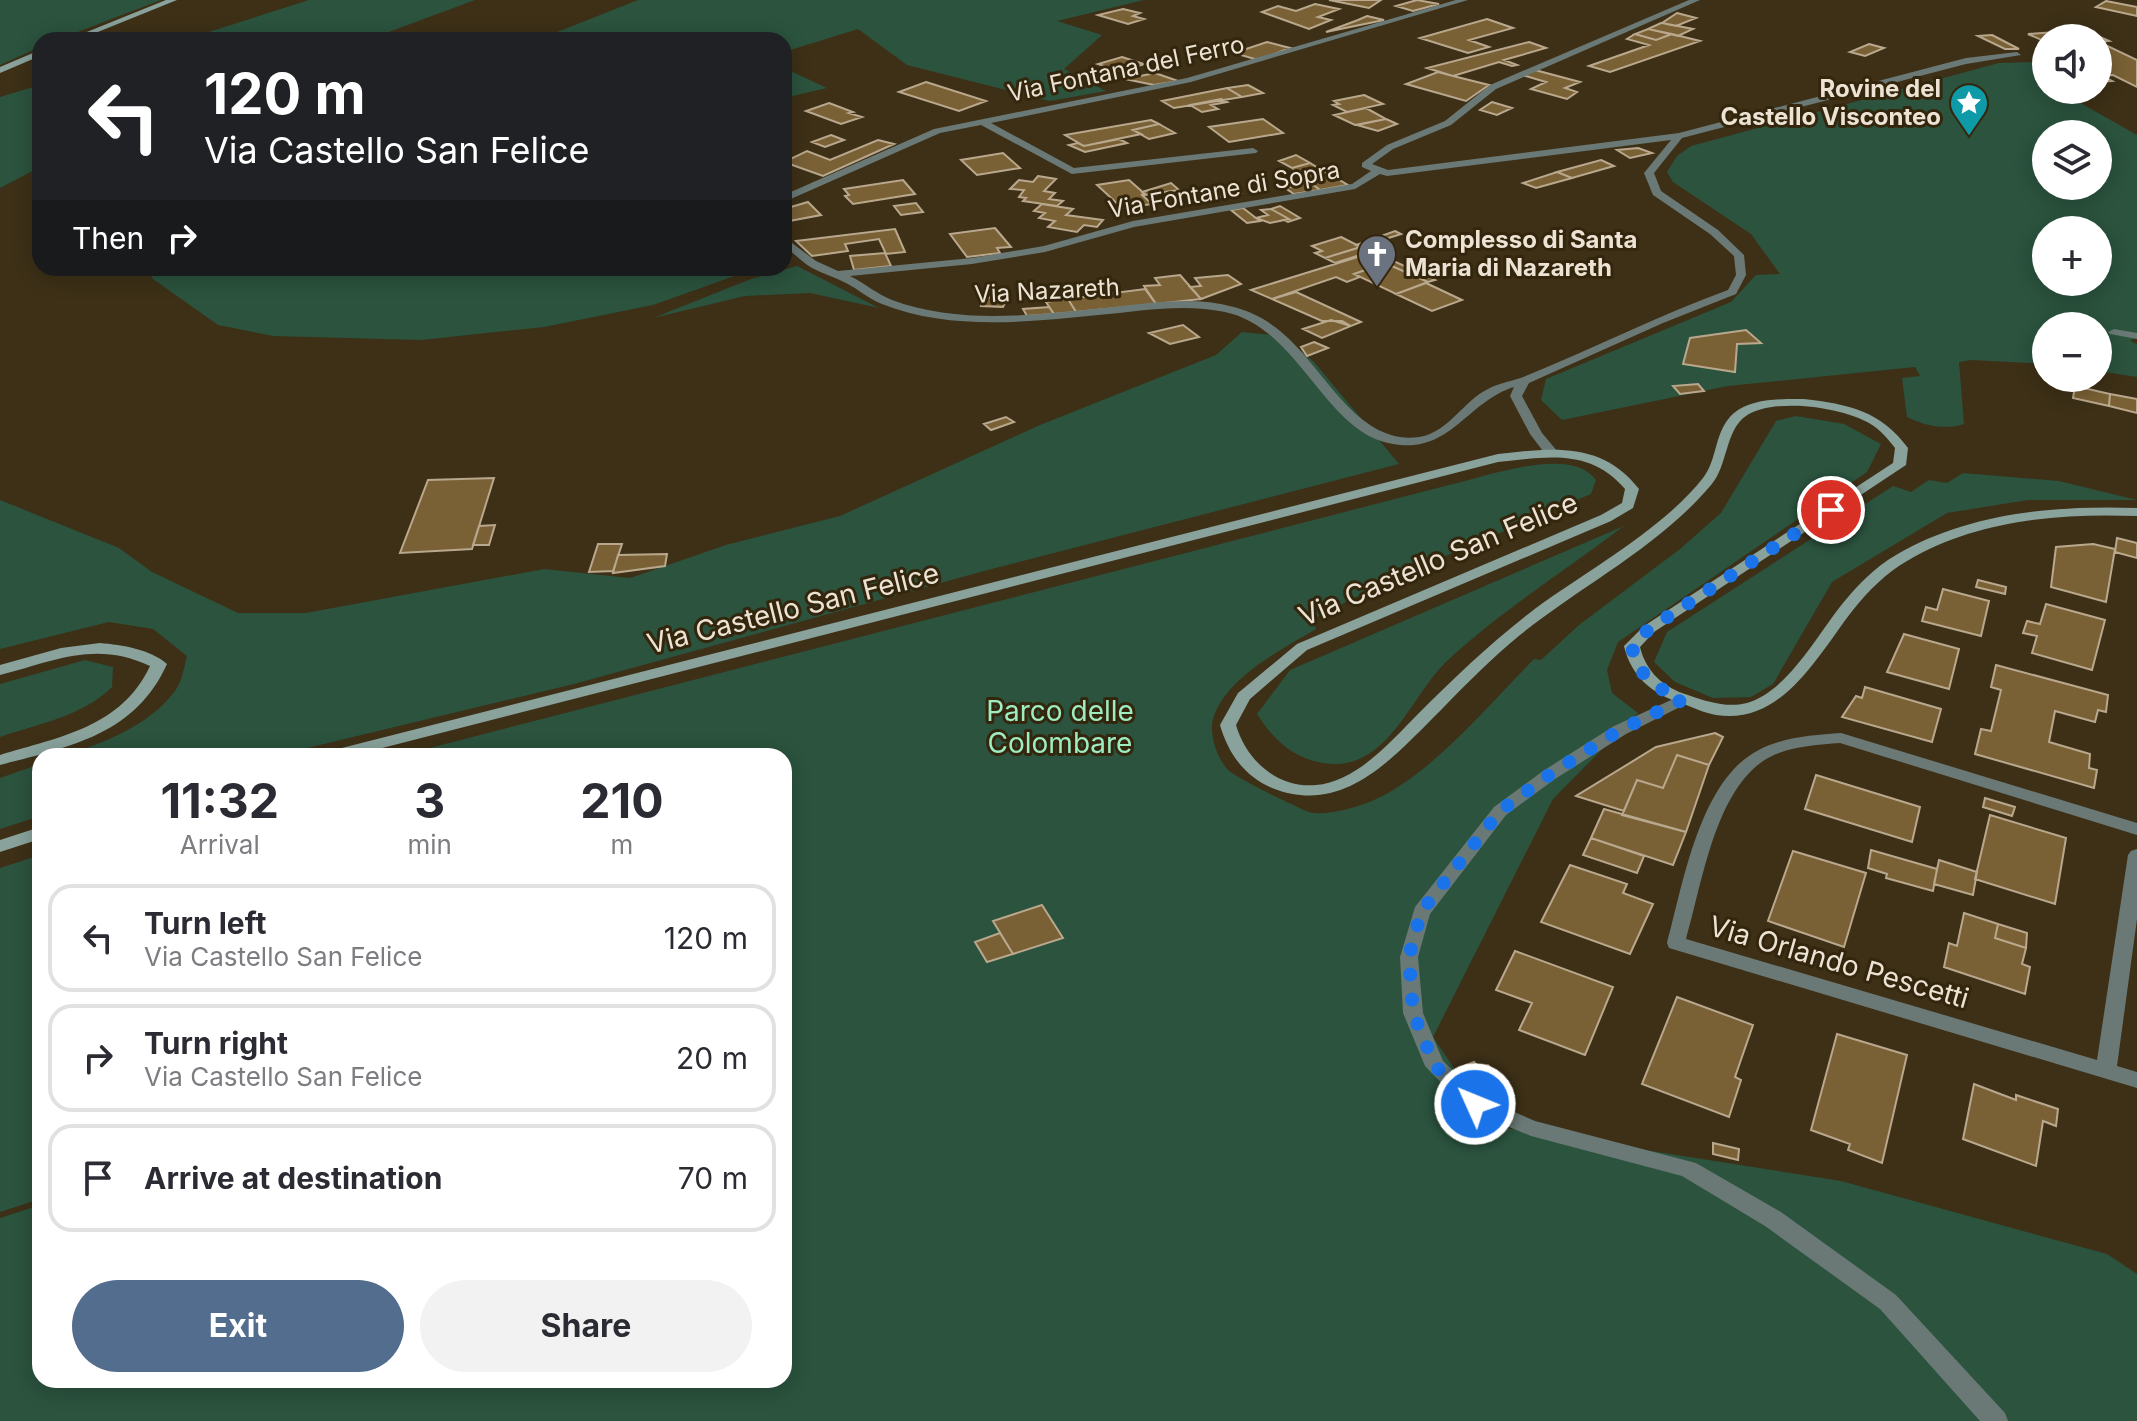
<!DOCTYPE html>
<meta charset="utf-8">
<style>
body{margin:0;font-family:Inter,sans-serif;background:#f2f2f3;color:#2b2b33;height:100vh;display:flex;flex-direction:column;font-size:30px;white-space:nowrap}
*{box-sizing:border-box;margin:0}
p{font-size:26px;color:#7c7c81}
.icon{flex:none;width:44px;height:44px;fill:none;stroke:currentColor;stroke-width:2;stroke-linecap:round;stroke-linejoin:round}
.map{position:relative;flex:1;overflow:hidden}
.panel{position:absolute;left:32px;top:748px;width:760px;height:640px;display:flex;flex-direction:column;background:#fff;border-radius:24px;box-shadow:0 4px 20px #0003}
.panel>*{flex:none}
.banner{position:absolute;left:32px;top:32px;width:760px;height:244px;border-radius:24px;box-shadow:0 4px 20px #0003;background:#202124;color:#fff;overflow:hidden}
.controls{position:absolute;left:2032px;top:24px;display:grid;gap:16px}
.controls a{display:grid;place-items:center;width:80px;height:80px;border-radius:50%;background:#fff;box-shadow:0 4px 20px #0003;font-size:40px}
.pin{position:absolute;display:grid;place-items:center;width:68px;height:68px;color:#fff;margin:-34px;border:4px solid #fff;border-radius:50%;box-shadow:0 2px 8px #0007}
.me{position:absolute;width:88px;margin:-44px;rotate:314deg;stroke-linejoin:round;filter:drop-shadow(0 0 6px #0008)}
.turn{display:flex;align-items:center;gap:28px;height:168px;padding:0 40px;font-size:36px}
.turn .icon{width:104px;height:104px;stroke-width:2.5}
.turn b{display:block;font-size:56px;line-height:68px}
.then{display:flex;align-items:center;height:76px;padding:0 40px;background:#0003;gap:16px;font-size:30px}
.eta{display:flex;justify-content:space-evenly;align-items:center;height:136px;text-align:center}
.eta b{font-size:48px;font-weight:700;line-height:56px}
.primary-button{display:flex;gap:16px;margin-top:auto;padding:16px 40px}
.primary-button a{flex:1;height:92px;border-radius:48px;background:#526d8d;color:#fff;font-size:32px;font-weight:700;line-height:92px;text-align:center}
.primary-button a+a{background:#f2f2f3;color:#2b2b33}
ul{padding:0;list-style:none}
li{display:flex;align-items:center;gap:24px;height:108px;margin:0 16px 12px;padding:0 24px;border:4px solid #e1e1e2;border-radius:24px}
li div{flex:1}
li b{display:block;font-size:30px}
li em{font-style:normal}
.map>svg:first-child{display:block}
.green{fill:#2b533e;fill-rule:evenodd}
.building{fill:#796035;stroke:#b9a88d;stroke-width:2}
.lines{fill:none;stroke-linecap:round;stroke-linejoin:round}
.street{fill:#6a7976;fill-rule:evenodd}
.secondary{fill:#89a29c;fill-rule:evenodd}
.route{stroke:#1a73e8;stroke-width:14;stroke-dasharray:0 25.2}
.labels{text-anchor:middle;stroke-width:6;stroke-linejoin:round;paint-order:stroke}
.far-street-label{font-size:24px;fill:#ece3d4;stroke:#33260d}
.far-poi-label{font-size:24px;font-weight:bold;fill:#ece3d4;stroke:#33260d;text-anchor:end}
.street-label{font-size:28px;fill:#ece3d4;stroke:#33260d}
.park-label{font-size:28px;fill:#9decc2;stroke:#33260d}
</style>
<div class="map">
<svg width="2137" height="1421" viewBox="0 0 2137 1421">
<rect width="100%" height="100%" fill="#3d3017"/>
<path class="green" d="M0,0H161L57,40H40V47L0,65Z
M309,0H475L367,40H184Z
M638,0H1144L1057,21L1102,35L1064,69L1106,91L1050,101L907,65L858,29L784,52V40H537Z
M2035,62L2046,68V90H2085L2070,97L2137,135V337L2130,341L2137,344V377L2098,371V326H2046V364L1971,360L1959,362L1964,424C1945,430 1925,426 1907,417L1902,378L1920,376L1915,367L1728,386L1562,420L1541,400L1546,379L1731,302L1756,275L1780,274L1751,234L1673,182L1667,172L1677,156L1691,146L1999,63ZM2046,134H2098V186H2046ZM2046,230H2098V282H2046Z
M784,68L827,88L784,98Z
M40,85V167L0,188V97Z
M797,266L879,308L810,293L745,296L653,318L751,279Z
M146,268H757L653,305L544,327L421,340L273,336L218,325L153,279Z
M1242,332L1283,336L1314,362L1399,464L984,571L574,684L274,756H64C103,743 149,726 175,691C182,682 184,667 187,656L153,629L109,622L0,649V500L119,548L152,572L238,613H306L544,569L630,578L726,545L840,516L1040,425L1216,355Z
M1796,416L1844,424L1881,444L1867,472L1618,642L1607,670L1612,693L1638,713L1553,799L1433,1037L1493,1126L1841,1181L2107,1254L2137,1274V1421H0V1218L40,1205V1380H784V756H399L1453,484C1489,476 1571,445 1596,480L1591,494L1389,580L1313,619L1316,629C1281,650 1232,674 1215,713C1207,730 1216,757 1228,770C1235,777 1299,809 1309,812C1322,816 1345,810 1358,806C1421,788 1487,706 1534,659L1541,660L1579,625L1680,549L1721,513L1776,421Z
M1963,473L2059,481L2137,500H2028L1947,513L1832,582L1773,684L1751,697L1713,698L1675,682L1654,662L1667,632L1893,486L1911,492L1929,480L1947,483Z
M1624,526C1566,570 1501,611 1448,660C1410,695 1388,774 1323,763C1292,758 1273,739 1257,714L1290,670Z
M85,660L113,667L112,687C83,716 38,724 0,737V684Z
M40,764V816L0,829V778Z
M40,855V1199L0,1212V868Z"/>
<path class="building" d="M1329,0H1381L1369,8Z
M1417,0L1439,4L1413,11L1396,6Z
M2106,1L2137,7V16L2096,7Z
M1315,4L1339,9L1318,17L1331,20L1309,29L1262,12L1278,6L1296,11Z
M1123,9L1140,13L1133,16L1144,19L1128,24L1098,15Z
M1677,13L1696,18L1676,26L1662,23Z
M1367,16L1384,20L1326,32L1358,20Z
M1487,19L1513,28L1469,40L1489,47L1468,53L1420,38Z
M1661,23H1662L1693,29L1678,36L1648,29Z
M1648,29L1672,34L1656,40L1635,34Z
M2084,30L2109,41L2099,42L2137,60V87L2113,75L2102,76L2112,81L2098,82V73L2106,72L2098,68V38H2046V42L2028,34Z
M1635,34L1656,40L1672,34L1700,41L1610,72L1589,66L1649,45L1627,39Z
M1992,35L2019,49H2005L1978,36Z
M1267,42L1290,48L1258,60L1234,53Z
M1529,42L1546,48L1504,60L1517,65L1512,66L1499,62L1453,76L1427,68Z
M1869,44L1884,48L1865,56L1850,52Z
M1122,57L1144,64L1122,72L1098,64Z
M1535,70L1580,82L1565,88L1577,92L1567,99L1531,89L1546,82L1522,75Z
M1438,72L1453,76L1489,85L1466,101L1406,84Z
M1155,73L1178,81L1154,85L1125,79Z
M926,82L986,101L959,111L899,92Z
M1248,85L1263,93L1242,97L1227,88Z
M1227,88L1242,97L1174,108L1162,101Z
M1364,95L1383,104L1347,112L1333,105L1339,104L1334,101Z
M1221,99L1227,102L1211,105L1218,109L1202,112L1190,105Z
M1492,102L1512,108L1497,115L1480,110Z
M829,103L853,112L849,113L862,117L841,124L806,111Z
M1366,108L1386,119L1355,125L1334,115Z
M1263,119L1283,133L1229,142L1209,127Z
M1386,119L1397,124L1378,131L1357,125Z
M1151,120L1159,124L1133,130L1141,134L1084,146L1065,135Z
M1159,124L1175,133L1149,139L1133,130Z
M831,135L844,140L825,147L812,142Z
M1119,139L1127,143L1085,152L1069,145L1078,143L1084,146Z
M878,140L894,144L823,176L784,162L807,151L830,160Z
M1638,148L1652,153L1630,158L1617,150Z
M1003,153L1020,168L977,175L961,160Z
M1296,155L1310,163L1292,168L1279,161Z
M1601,160L1614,166L1572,178L1557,172Z
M1310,163L1348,185L1320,190L1292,168Z
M1557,172L1572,178L1536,188L1523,183Z
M1038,176L1056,179L1044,191L1055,193L1049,199L1063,201L1057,206L1023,201L1026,198L1019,197L1024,190L1010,189L1019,180L1033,182Z
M903,180L915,194L853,204L845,196L849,195L844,189Z
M1129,180L1145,194L1142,195L1152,204L1122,208L1097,185Z
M1171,183L1179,190L1145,195L1142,192Z
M1311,183L1320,190L1294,194L1285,188Z
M1233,186L1241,193L1216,198L1207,190Z
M808,202L821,215L784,222V209Z
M916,203L923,212L901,215L894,206Z
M1042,204L1073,209L1066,215L1103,220L1097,227L1084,225L1077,232L1048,227L1055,221L1039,218L1045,213L1034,211Z
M1280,206L1300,218L1288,222L1284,220L1289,219L1271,209Z
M1243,208L1260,221L1247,223L1231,210Z
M1271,209L1289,219L1270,223L1256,218L1268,215L1261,210Z
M995,228L1011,247L997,248L1000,253L967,257L950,234Z
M895,229L905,252L886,254L879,239L845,244L848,251L812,256L796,241Z
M1395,231L1401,234L1361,247L1356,245Z
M1341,237L1361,247L1325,258L1315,253L1322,251L1312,246Z
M1379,241L1388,246L1335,263L1325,258Z
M1374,252L1435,280L1428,282L1385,263L1354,274L1360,277L1347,282L1336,277L1272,299L1251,290Z
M885,253L891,266L854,270L850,256Z
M1385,263L1428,282L1396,294L1354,274Z
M1180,275L1201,299L1156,304L1144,286L1160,285L1155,278Z
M1228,275L1241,284L1201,299L1190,287L1201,286L1195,278Z
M1426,283L1462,300L1432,311L1396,294Z
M1145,289L1156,304L1076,312L1068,299Z
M1296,292L1361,322L1351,326L1342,321H1322L1272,299Z
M984,297L1007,299L1003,307L981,306Z
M1068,299L1076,312L1054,314L1046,302Z
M1049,307L1054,314L1027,316L1023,309Z
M1331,320L1351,326L1322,338L1303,329Z
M1183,325L1199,337L1170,344L1149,333Z
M1746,330L1761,343L1737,344L1735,372L1683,364L1690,338Z
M1314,342L1328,348L1307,356L1301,347Z
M1698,384L1704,391L1680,394L1673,386Z
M2075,386L2110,394L2109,406L2073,398Z
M2110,394L2137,399V413L2109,406Z
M1006,417L1014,422L991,430L984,424Z
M494,478L472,549L400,553L428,480Z
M495,525L489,545H473L479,526Z
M2117,538L2137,543V558L2115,552Z
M598,544H622L613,571L589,572Z
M2093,544L2115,549L2106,602L2051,587L2056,547Z
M667,554L665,566L613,573L618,555Z
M1978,580L2006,587L2005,594L1976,587Z
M1943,589L1989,601L1981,636L1922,621L1926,607L1937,610Z
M2046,604L2105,620L2092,670L2032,653L2037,636L2023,633L2027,621L2040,624Z
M1904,634L1959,649L1949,689L1887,672Z
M1996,665L2108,695L2106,712L2098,710L2095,722L2055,711L2049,742L2090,754L2089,768L2097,770L2094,788L1975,754L1981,729L1991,731L2001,690L1991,687Z
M1865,687L1941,709L1932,742L1842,717L1856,696L1862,698Z
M1715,733L1723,737L1709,765L1677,755L1663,788L1637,780L1624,811L1576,796L1656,747Z
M1677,755L1709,765L1686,832L1622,815L1637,780L1663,788Z
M1816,775L1920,807L1912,842L1805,809Z
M1985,798L2015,807L2012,816L1983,807Z
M1604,809L1686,832L1673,865L1591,838Z
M1990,815L2066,838L2055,904L1975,879Z
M1591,838L1644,856L1637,873L1583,855Z
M1871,850L1937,869L1933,891L1886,878L1887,874L1868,868Z
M1793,851L1866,873L1844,947L1768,921Z
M1939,860L1977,872L1973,895L1934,884Z
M1570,865L1627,884L1623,893L1653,904L1630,954L1541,922Z
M1042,905L1063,938L1013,954L993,921Z
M1964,913L1998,924L1995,938L2026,948L2022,964L2030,967L2025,994L1944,967L1949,943L1957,946Z
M1998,924L2027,933L2026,948L1995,938Z
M1000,933L1013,954L987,962L975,942Z
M1515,951L1613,987L1585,1055L1519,1030L1532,1003L1496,990Z
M1677,997L1753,1025L1735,1077L1741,1080L1729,1117L1642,1084Z
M1837,1034L1907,1055L1882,1163L1848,1150L1850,1144L1811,1130Z
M1474,1062L1479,1067L1488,1065L1512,1091L1495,1102L1461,1067Z
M1974,1084L2016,1100V1095L2058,1109L2056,1126L2043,1121L2036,1166L1963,1139Z
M1713,1143L1739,1149L1738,1160L1713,1154Z"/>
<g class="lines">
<path class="street" d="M1456,0H1468L1191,82L991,123L1074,168L1253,148L1258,151L1256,153L1072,174L981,125L940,133L784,202V195L934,129L1187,78Z
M1689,0H1700L1496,89L1451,125L1393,149L1372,164L1388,170L1679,133L1966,58L2017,52L2021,55L1966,64L1682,138L1654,173L1661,191L1718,230L1744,255L1746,275L1736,294L1663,323L1529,383L1522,396L1542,433L1558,452L1556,455H1546L1530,434L1510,396L1514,387C1466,402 1451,454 1393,444C1325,434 1300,328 1225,312C1184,303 1140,311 1098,315C1027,322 950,331 882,304C869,299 858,289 846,283C835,277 823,274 812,268C802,262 793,253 784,245V237L816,261L838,271L972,258L1044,246L1133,221L1352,184L1371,171L1362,167V163L1387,145L1445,121L1490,85ZM1671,140L1644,173L1653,195L1710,234L1734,256L1736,275L1728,290C1659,315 1595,348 1528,375C1515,381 1500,382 1488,389C1463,401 1448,433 1419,437C1362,445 1329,379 1294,344C1277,326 1257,313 1234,307C1194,296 1153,303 1113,307C1041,314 962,326 892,300C877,294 864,283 850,276L972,264L1045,252L1134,227L1355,189L1380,174L1387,176Z
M2114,329L2137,333V339L2110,334L2108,332Z
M1682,695L1690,700L1688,703L1626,734L1555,779L1506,815L1430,914L1418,957L1423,1013L1443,1061L1482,1098L1535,1121L1696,1163L1781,1212L1896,1295L2005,1413L2008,1421H1980L1880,1309L1765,1226L1682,1176L1531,1136L1468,1110L1425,1066L1403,1013L1400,957L1415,907L1494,807L1543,771L1614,726Z
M1841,733L2137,823V835L1840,743C1816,745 1790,746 1768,758C1715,788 1702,885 1686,939L2097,1060L2128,855L2131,851L2137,849V919L2117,1066L2137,1072V1088L1669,948L1667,943C1683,885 1699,782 1757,751C1782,737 1813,735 1841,733Z"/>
<path class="secondary" d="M166,0H177L78,40H67Z
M40,50V56L0,73V67Z
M1804,399C1848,404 1881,411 1908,448L1906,465L1654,632L1640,647C1646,672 1664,688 1688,695C1708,702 1727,708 1747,703C1788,691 1817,635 1843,603C1858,585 1875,567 1896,555C1968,513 2056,505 2137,508V516C2059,513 1976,520 1907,561C1886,573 1868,591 1853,610C1819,653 1783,726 1716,715C1704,713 1692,707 1681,703C1652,694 1631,676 1624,646L1644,626L1893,463L1895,448C1888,439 1880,429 1869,423C1841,407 1775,397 1746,416C1725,430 1728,466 1711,485C1659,547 1582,585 1520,635C1492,658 1466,684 1441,710C1394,756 1345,817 1272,788C1244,776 1228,753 1220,725L1238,693L1297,644L1601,515L1622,503L1625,489C1590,448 1547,457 1498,462L351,756H322L330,751L1498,454C1552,448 1602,441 1639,489L1633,508L1611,521L1307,650L1250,699L1236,725C1246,760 1278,789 1316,785C1357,782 1392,740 1419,713C1456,676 1494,640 1536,608C1588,570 1663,529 1703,478C1718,459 1714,430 1734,413C1752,398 1781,399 1804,399Z
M100,643C122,645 150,649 167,664C135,735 69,747 0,765V755C59,737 122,727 150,666C96,640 54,661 0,675V665L61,648Z
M40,827V839L0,852V840Z"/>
</g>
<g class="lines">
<path class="route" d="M1475,1104L1435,1066L1413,1013L1409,957L1421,912L1500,811L1549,775L1620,730L1682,700C1657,688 1636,675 1632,646L1649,629L1831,510"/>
</g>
<defs>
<g id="sight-pin" transform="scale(2)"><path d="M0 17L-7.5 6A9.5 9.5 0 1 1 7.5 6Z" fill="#0f9aa8" stroke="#33260d"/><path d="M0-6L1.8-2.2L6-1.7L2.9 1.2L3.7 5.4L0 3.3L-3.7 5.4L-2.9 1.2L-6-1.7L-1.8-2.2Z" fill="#fff"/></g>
<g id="church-pin" transform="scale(2)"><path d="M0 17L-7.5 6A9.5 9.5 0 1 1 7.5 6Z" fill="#6b7280" stroke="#33260d"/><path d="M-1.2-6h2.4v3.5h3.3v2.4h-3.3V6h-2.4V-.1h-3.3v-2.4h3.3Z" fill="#fff"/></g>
</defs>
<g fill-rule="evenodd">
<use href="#sight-pin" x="1969" y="103"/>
<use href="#church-pin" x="1377" y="254"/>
</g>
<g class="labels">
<g class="far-street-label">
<text transform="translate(1126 69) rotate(-12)" y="8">Via Fontana del Ferro</text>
<text transform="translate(1224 190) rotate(-10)" y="8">Via Fontane di Sopra</text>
<text transform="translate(1047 291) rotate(-3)" y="8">Via Nazareth</text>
</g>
<g class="far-poi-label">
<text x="1941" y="97">Rovine del<tspan x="1941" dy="28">Castello Visconteo</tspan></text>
<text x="1405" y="248" text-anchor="start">Complesso di Santa<tspan x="1405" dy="28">Maria di Nazareth</tspan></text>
</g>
<g class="street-label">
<text transform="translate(1438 559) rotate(-23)" y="10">Via Castello San Felice</text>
<text transform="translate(793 608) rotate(-14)" y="10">Via Castello San Felice</text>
<text transform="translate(1839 962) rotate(16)" y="10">Via Orlando Pescetti</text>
</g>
<g class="park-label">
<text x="1060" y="721">Parco delle<tspan x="1060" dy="32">Colombare</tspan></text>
</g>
</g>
</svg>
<div class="controls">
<a><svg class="icon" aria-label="sound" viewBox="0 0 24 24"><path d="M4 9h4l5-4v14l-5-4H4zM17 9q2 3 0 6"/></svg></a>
<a><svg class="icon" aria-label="layers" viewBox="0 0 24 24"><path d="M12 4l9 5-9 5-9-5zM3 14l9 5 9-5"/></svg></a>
<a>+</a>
<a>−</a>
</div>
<div class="pin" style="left:1831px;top:510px;background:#d93025"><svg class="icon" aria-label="arrive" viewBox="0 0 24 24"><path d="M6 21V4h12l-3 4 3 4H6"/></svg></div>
<svg class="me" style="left:1475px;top:1104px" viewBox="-20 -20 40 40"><circle r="17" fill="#1a73e8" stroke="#fff" stroke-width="3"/><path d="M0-11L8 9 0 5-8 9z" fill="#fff"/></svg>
<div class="banner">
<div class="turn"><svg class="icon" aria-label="left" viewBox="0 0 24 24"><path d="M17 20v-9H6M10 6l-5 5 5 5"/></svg><div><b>120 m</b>Via Castello San Felice</div></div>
<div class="then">Then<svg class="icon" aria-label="right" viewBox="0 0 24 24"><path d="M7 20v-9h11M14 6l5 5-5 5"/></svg></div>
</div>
<section class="panel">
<div class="eta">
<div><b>11:32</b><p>Arrival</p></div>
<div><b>3</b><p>min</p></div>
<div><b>210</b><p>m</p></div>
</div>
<ul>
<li><svg class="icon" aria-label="left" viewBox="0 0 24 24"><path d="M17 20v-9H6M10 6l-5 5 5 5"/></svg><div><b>Turn left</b><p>Via Castello San Felice</p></div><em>120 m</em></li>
<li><svg class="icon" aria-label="right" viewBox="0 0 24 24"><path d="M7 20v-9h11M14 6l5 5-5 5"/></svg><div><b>Turn right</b><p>Via Castello San Felice</p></div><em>20 m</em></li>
<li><svg class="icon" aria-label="arrive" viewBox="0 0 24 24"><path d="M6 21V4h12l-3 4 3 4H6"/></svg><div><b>Arrive at destination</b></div><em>70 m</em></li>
</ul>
<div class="primary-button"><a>Exit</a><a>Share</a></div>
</section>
</div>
